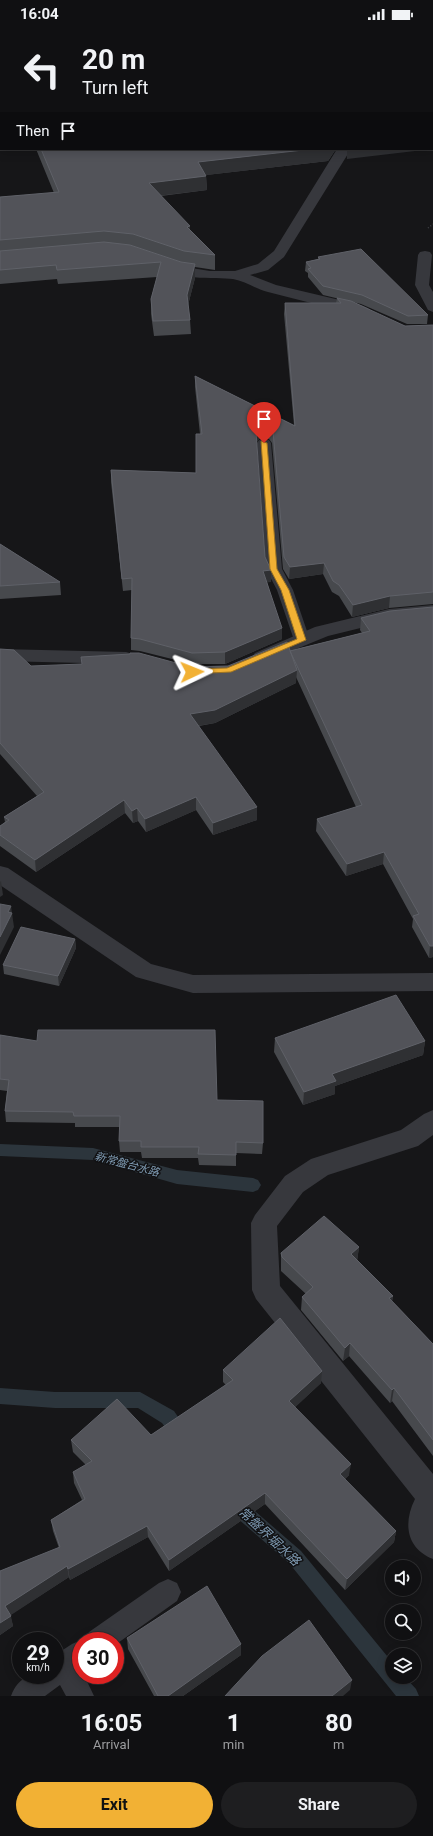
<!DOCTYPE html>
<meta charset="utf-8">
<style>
body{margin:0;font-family:Roboto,"Noto Sans JP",sans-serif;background:#1e1e20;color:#f1f3f6;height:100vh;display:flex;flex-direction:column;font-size:15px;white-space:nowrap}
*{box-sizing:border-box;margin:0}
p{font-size:13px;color:#9c9d9f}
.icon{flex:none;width:22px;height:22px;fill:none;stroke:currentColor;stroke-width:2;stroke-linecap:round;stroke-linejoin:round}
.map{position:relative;height:1668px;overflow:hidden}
.side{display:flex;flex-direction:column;background:#101012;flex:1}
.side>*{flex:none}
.guide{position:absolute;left:0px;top:0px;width:433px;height:122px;box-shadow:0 2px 10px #0003,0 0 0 1px #303032;background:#101012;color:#f1f3f6;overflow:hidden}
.buttons{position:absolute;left:385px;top:1532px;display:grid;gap:8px}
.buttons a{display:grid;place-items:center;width:36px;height:36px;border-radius:50%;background:#101012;box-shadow:0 2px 10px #0003,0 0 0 1px #303032;font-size:20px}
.speed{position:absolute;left:12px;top:1604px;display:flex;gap:8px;font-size:20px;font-weight:700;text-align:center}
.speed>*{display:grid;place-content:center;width:52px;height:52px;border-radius:50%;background:#101012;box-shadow:0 2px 10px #0003,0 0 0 1px #303032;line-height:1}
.speed small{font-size:10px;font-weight:400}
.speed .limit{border:6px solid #d22;background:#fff;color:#111}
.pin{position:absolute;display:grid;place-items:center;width:34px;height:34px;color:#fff;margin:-41px -17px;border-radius:50% 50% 50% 0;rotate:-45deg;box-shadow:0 0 4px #0007}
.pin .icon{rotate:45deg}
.me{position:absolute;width:44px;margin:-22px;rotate:88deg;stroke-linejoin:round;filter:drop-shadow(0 0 3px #0008)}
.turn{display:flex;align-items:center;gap:14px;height:84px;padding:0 16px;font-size:18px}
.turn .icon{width:52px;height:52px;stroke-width:2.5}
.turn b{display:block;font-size:28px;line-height:34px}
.then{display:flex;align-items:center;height:38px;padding:0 16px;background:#0003;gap:8px;font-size:15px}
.eta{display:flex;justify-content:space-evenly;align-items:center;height:68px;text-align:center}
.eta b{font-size:24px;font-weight:700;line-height:28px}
.action{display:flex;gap:8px;margin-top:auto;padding:8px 16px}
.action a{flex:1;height:46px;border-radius:24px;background:#f2b134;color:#111;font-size:16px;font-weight:700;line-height:46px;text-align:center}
.action a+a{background:#1e1e20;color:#f1f3f6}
.status{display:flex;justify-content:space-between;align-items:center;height:28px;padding:0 20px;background:#101012;direction:ltr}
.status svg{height:11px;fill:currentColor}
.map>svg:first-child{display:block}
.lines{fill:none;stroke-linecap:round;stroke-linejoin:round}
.stream{fill:#2c353c;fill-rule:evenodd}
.path{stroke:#3d3f44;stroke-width:1.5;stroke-dasharray:1 2;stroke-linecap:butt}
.lane{fill:#37383d;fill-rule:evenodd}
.street{fill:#37383d;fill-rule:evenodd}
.wall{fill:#47494d}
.shaded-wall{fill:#2f3033}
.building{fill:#525359;stroke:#5f6168}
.route{fill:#f2b134;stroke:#9d7322}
.labels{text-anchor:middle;stroke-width:3;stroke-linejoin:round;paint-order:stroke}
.water-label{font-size:11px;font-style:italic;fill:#7f9bb3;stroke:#111113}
.near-water-label{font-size:13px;font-style:italic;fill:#7f9bb3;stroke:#111113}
</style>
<div class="status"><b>16:04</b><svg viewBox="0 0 49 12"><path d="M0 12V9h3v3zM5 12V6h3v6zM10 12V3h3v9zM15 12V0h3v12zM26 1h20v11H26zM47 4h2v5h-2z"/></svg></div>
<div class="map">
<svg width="433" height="1668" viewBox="0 0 433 1668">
<rect width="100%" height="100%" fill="#161618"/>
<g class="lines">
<path class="stream" d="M0,1116L93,1120L177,1142L253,1150L258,1152L261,1157L258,1162L253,1164L177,1156L93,1132L0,1128Z
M0,1360L55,1364H140L174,1383L191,1408L188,1414L182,1416L176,1414L162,1395L138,1380H55L0,1376Z
M235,1468L241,1471L301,1523L392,1634V1649H405L416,1661L419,1668H396L289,1535L229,1483L226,1477L229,1471Z"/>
<path class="path" d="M428,200L433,196"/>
<path class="lane" d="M264,411L269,412L271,415L282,541L293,562L310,612L308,616L302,617L296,616L294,612L277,562L266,541L257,415L259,412Z
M168,1551L177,1555L181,1564L177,1573L115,1617V1613H85L89,1604L159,1555Z
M81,1612L84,1613H81V1647H84L94,1668H66L60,1657L45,1668H11C20,1645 33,1647 55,1647V1627L72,1616Z"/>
<path class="street" d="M337,121H351L284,229L268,242L250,247L276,257L361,277L368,280L371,283L368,286L363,288C331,280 299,272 268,264C256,261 245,253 233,251C216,249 171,253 160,237L162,234L167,233L185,239L210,243H235L258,236L274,223Z
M425,223L430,224L432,227L429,257L433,264V284L428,282L415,257L418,227L420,224Z
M433,577V589L389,593L328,608L262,635L255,633L252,629L255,625L315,599L389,581Z
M0,621L126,624L133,626L136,630L133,634L126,636L0,633Z
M0,838L8,840L151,936L193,947L433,945V963L193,965L136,949L0,857Z
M433,1082V1107L418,1118L328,1147L303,1164L277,1198L280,1258L433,1446V1531C406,1520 403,1495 415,1471L256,1271L252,1262L251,1195L255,1187L285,1148L311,1131L401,1102L424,1086Z"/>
</g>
<path class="wall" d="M294,0H351L348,1H295Z
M36,121H336L328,133L206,147V148L207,162L161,168L190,202L215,227V242L195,239V250L188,277L190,292L191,306L154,308L151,286V271L157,249L58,256L57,251L0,256V169L54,165Z
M318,229L428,287L427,296H407L361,276L323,267L308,249V245L305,243L306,234L318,231Z
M337,270L405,298L433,297V576L389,580L352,589L339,568L332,564L323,546L289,551L283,541L272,415L269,411L264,410L259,411L256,414L265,529L271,542V554H267L282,611L225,636H192L140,623L131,622V610L132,562L123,563L111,454V442L196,445L200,406L195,359V348L294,397L284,286L285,275H336Z
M0,516L60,554L61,567L0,571Z
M390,583L433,929L429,930L412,899L413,891L383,836L346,848L316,803L317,791L356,779L296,649V655L215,695L199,698L257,792L213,807L196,782L146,804L138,793L133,795L125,785L36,844L0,818V798L5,794L4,789L37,768L0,726V621L31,638L191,639L228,638L362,605L360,602L361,590Z
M75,911L76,920L59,958L4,946L3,937Z
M0,1007L217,1072L263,1115L262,1126L236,1125V1138L199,1137L198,1130H142L141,1124H120L119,1113L120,1099H75V1095L6,1094L5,1083L7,1063L0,1062Z
M275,1010L425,1013L423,1027L335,1058V1066L303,1077L274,1024Z
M359,1219L357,1233L393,1268L392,1273L433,1316V1428L392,1373L390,1375L349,1328L343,1333L301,1282L302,1269L306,1266L281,1243V1225Z
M223,1342L321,1355L295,1379L349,1447L345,1451L396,1503L394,1514L345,1562L265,1476L169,1543L148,1509L70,1552L69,1549L10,1587L13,1598L0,1607V1543L59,1520L53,1503L51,1492L82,1472L74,1455L73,1444L86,1437L73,1424L71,1412L151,1407L226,1357L223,1354Z
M127,1610L241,1616V1627L183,1668H154L128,1621Z"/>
<path class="shaded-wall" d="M329,0H351L348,1H327Z
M433,107V121H432V108Z
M312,121H336L328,133L198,148V134Z
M347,121H432L347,131Z
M206,148L207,162L149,169V155Z
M190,198V212L187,199Z
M195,236V250L187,281V267Z
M265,398L264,410L259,411L256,415V404L259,399Z
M324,535L323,546L289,551L290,539Z
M271,542V554L263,555V543Z
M390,568L389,580L352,589L353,577Z
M282,600V611L225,636V624Z
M297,642L296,655L215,695L191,699L190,686Z
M196,769V782L146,804L145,791Z
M124,772L125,785L36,844L35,832Z
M257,779V792L213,807V795Z
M137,780L138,793L133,795L132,783Z
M384,824L383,836L346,848L347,836Z
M1,853L3,867L0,869V854Z
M11,878L14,899L0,927V909L8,884Z
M75,911L76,920L59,958L58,948Z
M430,918H433V929L429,930Z
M425,1013L423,1027L335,1058V1066L303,1077L304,1064L332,1046Z
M359,1219L357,1233L351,1226Z
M393,1268L391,1281L389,1270Z
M350,1315L349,1328L343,1333L345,1320Z
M322,1343L321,1355L289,1385V1373Z
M394,1360L392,1373L390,1375L392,1362Z
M351,1436L349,1447L339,1457L340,1446Z
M265,1465V1476L169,1543V1532Z
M147,1498L148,1509L70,1552L68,1541Z
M396,1503L394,1514L345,1562L347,1551Z
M67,1538L69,1549L8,1589L5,1578Z
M11,1588L13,1598L0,1607V1595Z
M241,1616V1627L183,1668H168Z
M352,1652L350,1662L343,1668H332Z"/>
<path class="building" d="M305,0H329L327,1H307Z
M432,36H433V107L432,108Z
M41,121H312L198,134L206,148L149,155L190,198L187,199L215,227L184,223L133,206L104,203L0,212V169L59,164Z
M104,214L130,217L181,234L195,236L187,267L190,292L153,293L151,271L161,234L57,242L56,237L0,242V223Z
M361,221L428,287L408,288L362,267L323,258L308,241L311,240L306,234L320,231L318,229Z
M337,270L351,273L405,298L433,297V564L390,568L353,577L339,557L333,553L324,535L290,539L284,529L273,403L270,399L265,398L259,399L256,404L265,529L271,542L263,543L282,600L225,624L192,625L140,611L131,610L132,550L122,551L111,442L196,445V406H202L195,348L295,398L285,275H341Z
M0,516L60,554L0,558Z
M433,579V918H430L413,888L419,886L384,824L347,836L317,791L362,777L290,623L370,603L361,590L390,583Z
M287,614L297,642L215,682L190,686L257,779L213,795L196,769L145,791L137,780L132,783L124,772L35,832L0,807V798L9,792L4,789L44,764L0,715V621L14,622L31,638L82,636L81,629L130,626V625H139L191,639L228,638Z
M0,876L11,878L8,884L12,885L0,909Z
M21,899L75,911L58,948L3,937Z
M396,967L425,1013L332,1046L336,1053L304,1064L275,1010Z
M38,1002H215L217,1072L263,1073V1115L236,1114V1127L198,1126L199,1119H141V1113H119L120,1088H74L73,1084L5,1083L9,1052L0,1051V1007L37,1013Z
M324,1188L359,1219L351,1226L393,1268L389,1270L433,1316V1412L394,1360L392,1362L350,1315L345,1320L302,1269L313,1259L282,1229L281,1225Z
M280,1290L322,1343L289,1373L351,1436L340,1446L396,1503L347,1551L265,1465L169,1532L147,1498L68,1541L67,1538L5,1578L11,1588L0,1595V1543L60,1519L51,1492L85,1471L73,1444L92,1433L71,1412L117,1371L151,1407L233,1352L223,1342Z
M207,1558L241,1616L168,1668H158L127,1610Z
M309,1592L352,1652L332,1668H225L262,1628Z"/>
<path class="route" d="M261,413L267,415L277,541L289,562L306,612L231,644L189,646V642L192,641L227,640L297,611L281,562L270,541Z"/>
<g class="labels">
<g class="water-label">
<text transform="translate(127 1136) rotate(15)" y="4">新常盤台水路</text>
</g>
<g class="near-water-label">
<text transform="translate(270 1508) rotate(43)" y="5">常盤界堀水路</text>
</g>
</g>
</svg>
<div class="buttons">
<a><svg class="icon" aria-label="sound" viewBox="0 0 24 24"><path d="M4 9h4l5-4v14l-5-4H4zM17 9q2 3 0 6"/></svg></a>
<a><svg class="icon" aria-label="search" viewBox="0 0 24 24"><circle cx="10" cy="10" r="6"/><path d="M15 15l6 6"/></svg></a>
<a><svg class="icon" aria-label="layers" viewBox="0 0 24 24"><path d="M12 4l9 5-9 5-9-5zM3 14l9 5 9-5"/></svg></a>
</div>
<div class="speed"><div>29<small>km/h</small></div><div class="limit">30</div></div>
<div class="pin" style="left:264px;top:415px;background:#d93025"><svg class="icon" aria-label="arrive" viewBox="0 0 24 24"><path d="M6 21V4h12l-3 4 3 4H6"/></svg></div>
<svg class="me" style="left:192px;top:644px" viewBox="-20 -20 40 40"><path d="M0-17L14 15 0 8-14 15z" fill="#f2b134" stroke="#fff" stroke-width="4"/></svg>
<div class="guide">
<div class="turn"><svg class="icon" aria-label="left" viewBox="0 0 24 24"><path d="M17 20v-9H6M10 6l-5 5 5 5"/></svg><div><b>20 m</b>Turn left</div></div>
<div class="then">Then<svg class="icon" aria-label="arrive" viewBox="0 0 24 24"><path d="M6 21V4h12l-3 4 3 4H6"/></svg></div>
</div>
</div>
<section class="side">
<div class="eta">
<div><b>16:05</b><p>Arrival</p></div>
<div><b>1</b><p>min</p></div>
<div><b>80</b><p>m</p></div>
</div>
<div class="action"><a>Exit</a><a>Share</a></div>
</section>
